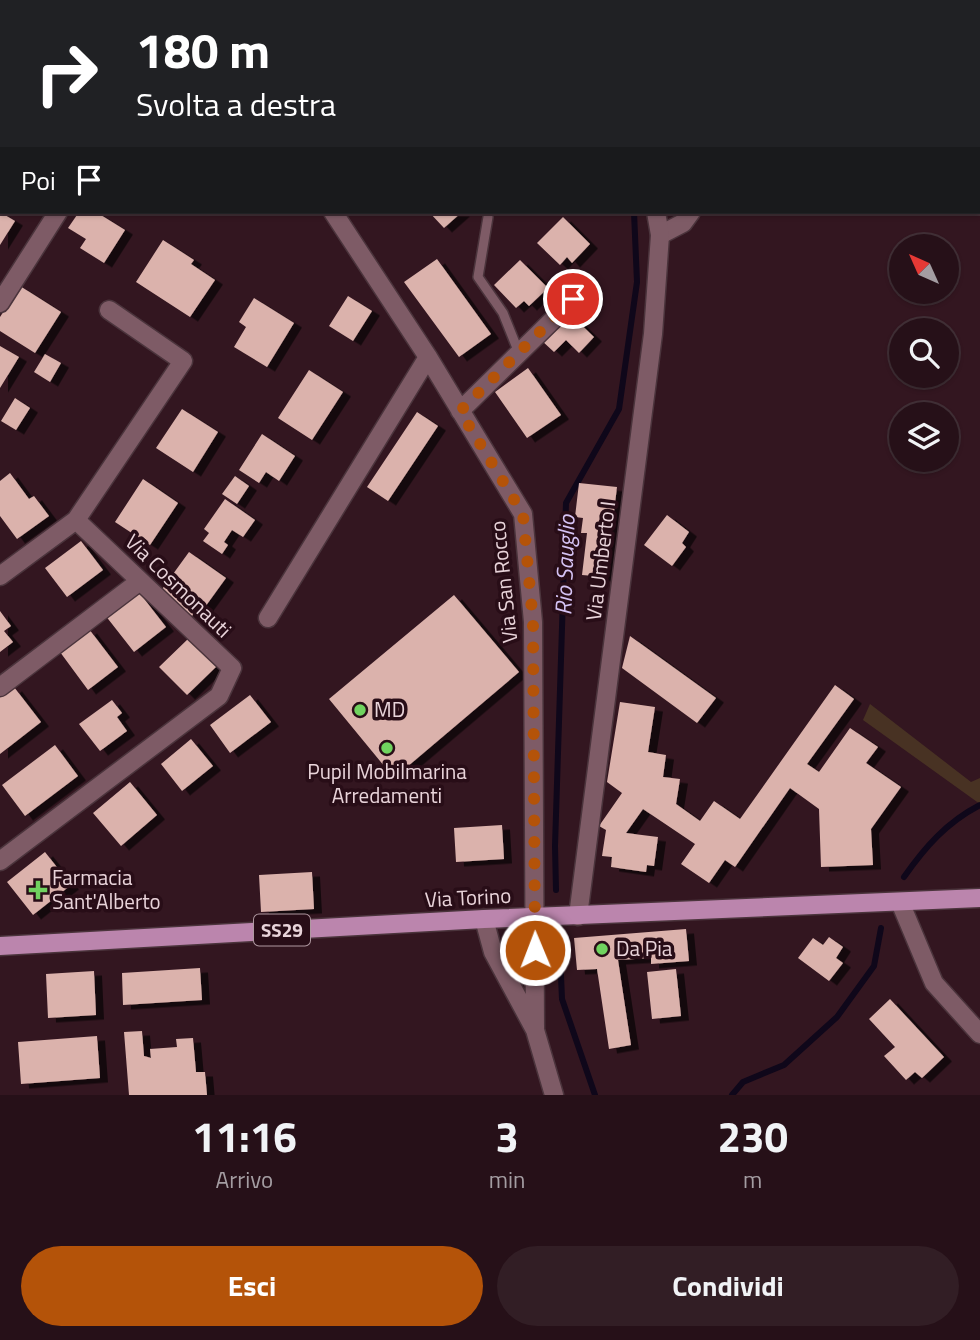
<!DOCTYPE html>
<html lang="it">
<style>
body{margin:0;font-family:"Titillium Web",sans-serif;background:#321e25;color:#f1f3f6;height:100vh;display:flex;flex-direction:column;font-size:26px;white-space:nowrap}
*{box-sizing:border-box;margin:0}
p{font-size:23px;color:#a49da2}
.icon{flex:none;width:38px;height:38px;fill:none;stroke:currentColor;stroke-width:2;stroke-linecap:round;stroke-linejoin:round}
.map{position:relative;height:1095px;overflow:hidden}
.details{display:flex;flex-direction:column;background:#261018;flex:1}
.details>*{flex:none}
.hud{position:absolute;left:0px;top:0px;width:980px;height:214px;box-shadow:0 2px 5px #0004,0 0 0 2px #423037;background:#202124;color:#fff;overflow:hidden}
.needle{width:46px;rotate:315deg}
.tools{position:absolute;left:889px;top:234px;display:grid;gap:14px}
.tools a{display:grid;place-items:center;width:70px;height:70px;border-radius:50%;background:#261018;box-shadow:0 2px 5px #0004,0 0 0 2px #423037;font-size:35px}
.pin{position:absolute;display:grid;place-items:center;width:60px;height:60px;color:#fff;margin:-30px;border:4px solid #fff;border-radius:50%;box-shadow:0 2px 7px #0007}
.me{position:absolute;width:77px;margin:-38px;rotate:359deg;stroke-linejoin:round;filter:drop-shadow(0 0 5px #0008)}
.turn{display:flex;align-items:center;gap:24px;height:147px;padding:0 21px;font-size:32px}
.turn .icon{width:91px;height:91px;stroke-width:2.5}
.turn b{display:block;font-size:49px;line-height:60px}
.then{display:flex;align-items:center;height:66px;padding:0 21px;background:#0003;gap:14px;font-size:26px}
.eta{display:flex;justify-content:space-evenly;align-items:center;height:119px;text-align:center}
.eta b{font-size:42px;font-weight:700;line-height:49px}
.action{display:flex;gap:14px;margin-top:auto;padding:14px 21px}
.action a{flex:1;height:80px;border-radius:42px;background:#b45309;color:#fff;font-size:28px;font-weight:700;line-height:80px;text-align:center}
.action a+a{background:#321e25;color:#f1f3f6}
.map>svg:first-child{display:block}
.green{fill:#483223}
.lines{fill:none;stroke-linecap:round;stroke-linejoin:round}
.stream{stroke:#0f071a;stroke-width:6}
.building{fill:#dbb2ac;filter:url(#shadow)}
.service-casing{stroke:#4b343c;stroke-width:12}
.minor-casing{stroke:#4b343c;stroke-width:21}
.tertiary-casing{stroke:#4b343c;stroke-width:21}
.primary-casing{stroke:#4b343c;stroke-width:21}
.service{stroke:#7e5b66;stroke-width:9}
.minor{stroke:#7e5b66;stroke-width:18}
.tertiary{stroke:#7e5b66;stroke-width:18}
.primary{stroke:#bb85ad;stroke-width:18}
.route{stroke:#b45309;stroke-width:12;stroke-dasharray:0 21.6}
.poi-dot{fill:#70d35f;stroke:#280d17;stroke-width:2.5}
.labels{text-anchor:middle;stroke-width:7;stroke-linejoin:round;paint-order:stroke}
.shield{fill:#280d17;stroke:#af98a0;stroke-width:2}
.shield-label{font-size:19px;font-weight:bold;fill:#e9d4da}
.street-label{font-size:21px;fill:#e9d4da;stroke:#280d17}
.poi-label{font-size:21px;fill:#e9d4da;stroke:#280d17;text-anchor:start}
.water-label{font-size:23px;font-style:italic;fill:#d5c3f4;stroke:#280d17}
</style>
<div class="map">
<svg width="980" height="1095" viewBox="0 0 980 1095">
<defs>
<filter id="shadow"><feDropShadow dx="8" dy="4.5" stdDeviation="0" flood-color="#0009"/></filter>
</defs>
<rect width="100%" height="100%" fill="#331620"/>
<path class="green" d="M870,704L971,782L980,778V804L863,720Z"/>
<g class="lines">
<path class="stream" d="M428,0L431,2
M904,877C925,847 947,822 980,805
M556,890L555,846L566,503L619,409L637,282L634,212
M559,930L562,999L595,1095
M732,1095L743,1082L784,1065L837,1017L874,966L881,928"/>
</g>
<path class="building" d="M0,212L15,221L0,245Z
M79,212H96L125,230L104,263L80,248L86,239L68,228Z
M429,212H462L444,228Z
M563,217L590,244L572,263L567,257L560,265L537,243Z
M163,240L194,260L191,264L215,280L190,317L136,282Z
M437,259L491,334L459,357L404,282Z
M520,260L548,288L529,306L524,301L516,308L494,285Z
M20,286L61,312L35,353L0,331V317Z
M348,296L372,311L353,341L329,326Z
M254,298L294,323L267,367L234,347L246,327L239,322Z
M568,312L594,337L579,353L566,340L554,352L541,340Z
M0,346L19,357L0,388Z
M45,354L61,363L50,382L34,372Z
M528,368L561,415L527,438L495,392Z
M309,370L343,392L312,440L278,418Z
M15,398L30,408L16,430L1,421Z
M182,409L218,432L193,472L156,448Z
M417,412L438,426L388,501L367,487Z
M262,434L295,456L279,481L266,472L259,483L239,470Z
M10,473L29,499L34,496L49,516L17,539L0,516V481Z
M235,476L249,486L237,504L222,494Z
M143,479L178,503L150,545L115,522Z
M579,483L617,487L606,577L582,575L587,533H581L583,518L575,517Z
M225,499L255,520L243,537L232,530L224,542L228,545L222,554L203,541L209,533L204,529Z
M667,515L689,532L682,543L686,547L672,566L644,545Z
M81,541L103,570L67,597L45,568Z
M189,552L226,578L205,607L201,605L192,616L160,592Z
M138,591L166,627L134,652L105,615Z
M454,595L519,672L394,778L329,699Z
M0,611L11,626L4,631L13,642L0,652Z
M89,629L118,667L88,690L60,652Z
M630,636L716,698L697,723L622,668Z
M189,638L217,666L187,695L159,667Z
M835,685L854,699L807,764L819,772L850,728L878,747L866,763L901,787L871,829L873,865L821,867L819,809L790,788L735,867L725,860L709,883L681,864L695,844L643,809L626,833L658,837L654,866L647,865L646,872L611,867L612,857L602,856L606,830L599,826L622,793L607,782L620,702L655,707L648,752L666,755L663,777L680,779L676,804L700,821L714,801L740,819Z
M14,687L41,722L0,754V697Z
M250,695L271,722L230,753L210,725Z
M112,700L122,713L117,717L127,731L100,751L79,724Z
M191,739L213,766L182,791L161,764Z
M55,745L78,776L25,816L2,785Z
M130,782L157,815L121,846L93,813Z
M502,825L504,859L456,862L454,828Z
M45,852L71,885L33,915L7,882Z
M312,872L314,909L261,912L259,875Z
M686,929L689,961L651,964V958L618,960L631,1045L609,1049L597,969L577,970L574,938Z
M829,937L843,947L836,958L843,963L829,981L798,958L813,938L823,945Z
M200,968L202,1000L123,1005L122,973Z
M676,969L681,1016L652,1019L647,972Z
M94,971L96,1015L48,1018L46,974Z
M890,999L944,1057L922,1078L915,1072L906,1080L884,1056L895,1047L869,1019Z
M142,1031L144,1056L151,1058L150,1049L177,1047L176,1039L193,1038L196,1072H205L207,1095H129L124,1032Z
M97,1036L100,1078L21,1084L18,1042Z"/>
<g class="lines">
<g class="service-casing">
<path id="service" d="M795,0L797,2
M650,2L653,0
M488,217L478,277L503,313L519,353"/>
</g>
<g class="minor-casing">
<path id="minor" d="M42,0L44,2
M850,2L852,0
M333,212L428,357L523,514L533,622L535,1030
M660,235L683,223L691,212
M0,303L58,212
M460,411L573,300
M0,576L76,520
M268,618L428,357
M0,687L140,581
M0,861L219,696L232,668L76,520L183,361L109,310
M900,902L934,983L980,1034
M484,919L493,952L535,1030L554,1095"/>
</g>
<g class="tertiary-casing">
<path id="tertiary" d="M479,0L482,2
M578,916L653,334L660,235L656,212"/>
</g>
<g class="primary-casing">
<path id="primary" d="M0,946L484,919L980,898"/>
</g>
<use href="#service" class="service"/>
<use href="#minor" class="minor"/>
<use href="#tertiary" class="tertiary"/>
<use href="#primary" class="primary"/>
</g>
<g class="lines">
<path class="route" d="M535,950L533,622L523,514L460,411L573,299"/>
</g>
<g class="poi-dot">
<circle cx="360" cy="710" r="7"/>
<circle cx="387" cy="748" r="7"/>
<path d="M34.5 879.5h7v7h7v7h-7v7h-7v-7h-7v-7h7z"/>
<circle cx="602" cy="949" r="7"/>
</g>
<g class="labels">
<rect class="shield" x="254" y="914.5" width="56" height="31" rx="5"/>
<g class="shield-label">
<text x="282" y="937">SS29</text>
</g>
<g class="street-label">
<text transform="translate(601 561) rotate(-83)" y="7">Via Umberto I</text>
<text transform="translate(504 582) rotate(-96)" y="7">Via San Rocco</text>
<text transform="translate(178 586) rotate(44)" y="7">Via Cosmonauti</text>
<text transform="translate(468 898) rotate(-3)" y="7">Via Torino</text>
</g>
<g class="poi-label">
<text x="374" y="717">MD</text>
<text x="387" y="779" text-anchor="middle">Pupil Mobilmarina<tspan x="387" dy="24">Arredamenti</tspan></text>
<text x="52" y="885">Farmacia<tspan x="52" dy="24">Sant'Alberto</tspan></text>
<text x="616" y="956">Da Pia</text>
</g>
<g class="water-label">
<text transform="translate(565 565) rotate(-88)" y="8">Rio Sauglio</text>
</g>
</g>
</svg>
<div class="tools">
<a><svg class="needle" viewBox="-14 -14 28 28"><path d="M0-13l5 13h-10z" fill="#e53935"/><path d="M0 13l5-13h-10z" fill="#a49da2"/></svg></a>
<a><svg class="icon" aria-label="search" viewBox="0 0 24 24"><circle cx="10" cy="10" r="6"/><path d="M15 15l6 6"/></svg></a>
<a><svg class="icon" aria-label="layers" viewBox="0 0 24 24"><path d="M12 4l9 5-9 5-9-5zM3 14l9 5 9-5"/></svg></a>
</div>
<div class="pin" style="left:573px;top:299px;background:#d93025"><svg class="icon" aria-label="arrive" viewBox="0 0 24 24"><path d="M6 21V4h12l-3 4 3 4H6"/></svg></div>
<svg class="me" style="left:535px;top:950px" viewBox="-20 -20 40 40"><circle r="17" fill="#b45309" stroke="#fff" stroke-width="3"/><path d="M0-11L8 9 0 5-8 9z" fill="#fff"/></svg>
<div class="hud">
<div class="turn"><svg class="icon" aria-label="right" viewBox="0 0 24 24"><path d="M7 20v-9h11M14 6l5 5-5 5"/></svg><div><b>180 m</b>Svolta a destra</div></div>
<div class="then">Poi<svg class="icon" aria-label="arrive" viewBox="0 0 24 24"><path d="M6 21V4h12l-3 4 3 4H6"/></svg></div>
</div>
</div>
<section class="details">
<div class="eta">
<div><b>11:16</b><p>Arrivo</p></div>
<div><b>3</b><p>min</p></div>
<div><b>230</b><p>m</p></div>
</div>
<div class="action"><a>Esci</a><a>Condividi</a></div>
</section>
